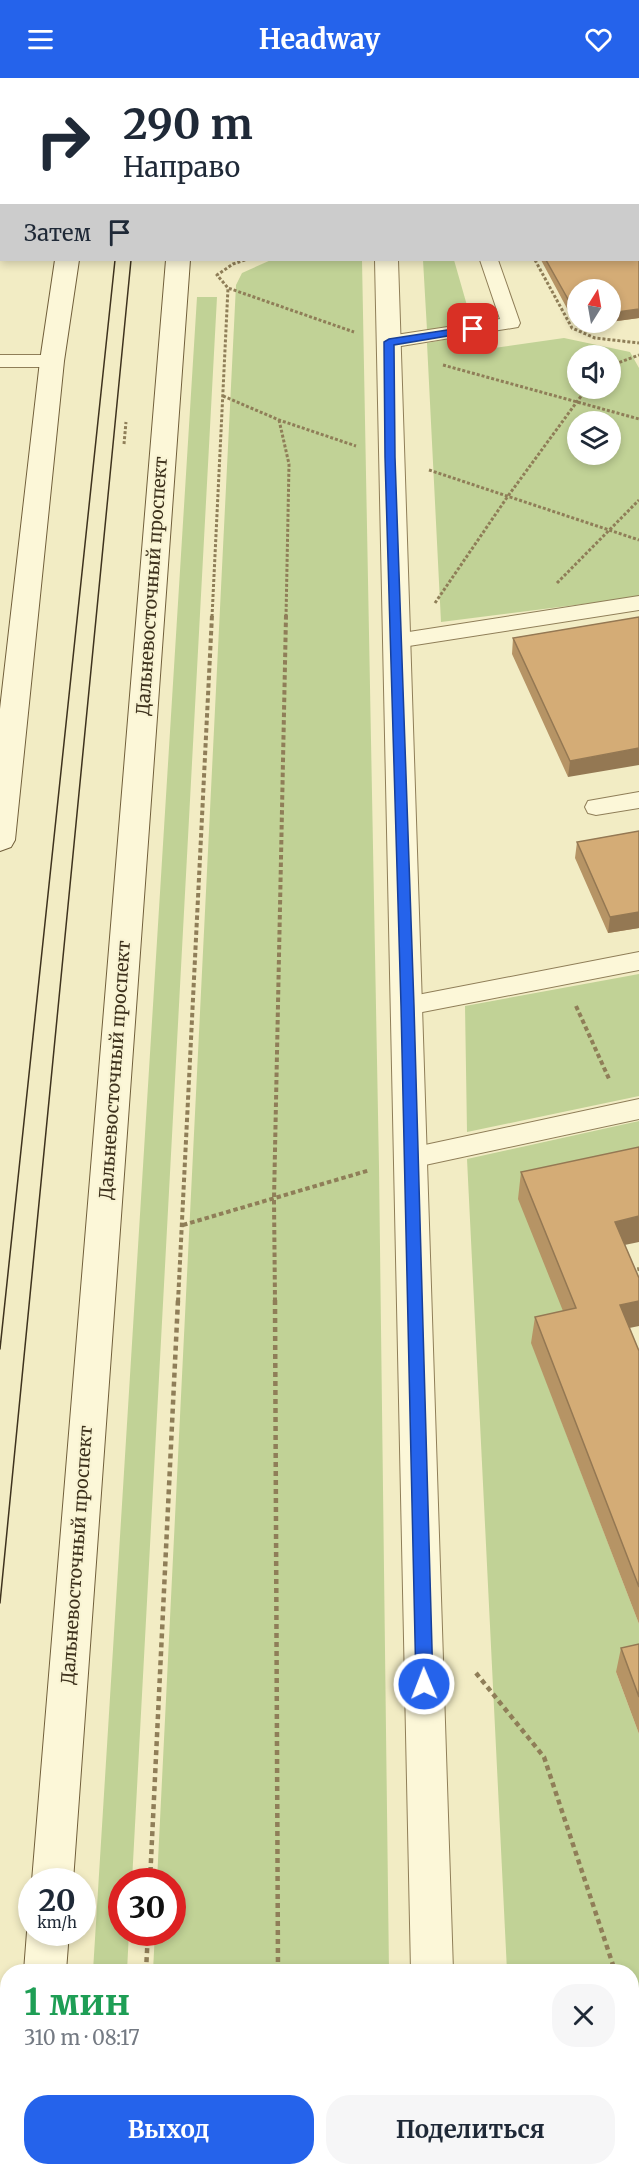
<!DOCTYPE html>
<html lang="ru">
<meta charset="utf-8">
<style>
body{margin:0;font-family:Merriweather,serif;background:#f6f6f7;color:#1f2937;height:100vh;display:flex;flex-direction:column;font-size:22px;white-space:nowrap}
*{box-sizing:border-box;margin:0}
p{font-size:20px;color:#747a83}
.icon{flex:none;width:33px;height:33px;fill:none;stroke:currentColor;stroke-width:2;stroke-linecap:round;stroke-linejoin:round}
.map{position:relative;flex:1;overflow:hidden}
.side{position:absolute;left:0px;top:1886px;width:639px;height:212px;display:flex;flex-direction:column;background:#fff;border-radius:24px 24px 0 0;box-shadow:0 3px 9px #0003}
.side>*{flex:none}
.top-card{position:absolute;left:0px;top:0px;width:639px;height:183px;box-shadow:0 3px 9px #0003;background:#fff;color:#1f2937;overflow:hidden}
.needle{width:39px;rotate:11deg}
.tools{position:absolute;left:567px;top:201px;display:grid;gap:12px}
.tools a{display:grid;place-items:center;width:54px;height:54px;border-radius:50%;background:#fff;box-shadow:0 3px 9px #0003;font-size:30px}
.speed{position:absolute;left:18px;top:1790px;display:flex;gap:12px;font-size:30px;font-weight:700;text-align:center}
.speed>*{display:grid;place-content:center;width:78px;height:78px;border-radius:50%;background:#fff;box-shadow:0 3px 9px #0003;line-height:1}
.speed small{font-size:15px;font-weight:400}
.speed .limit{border:9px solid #d22;background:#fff;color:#111}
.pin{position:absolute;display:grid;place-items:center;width:51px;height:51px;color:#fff;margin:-26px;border-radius:12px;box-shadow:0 3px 9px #0006}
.me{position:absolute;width:66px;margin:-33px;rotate:359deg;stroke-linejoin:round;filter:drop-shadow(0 0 4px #0008)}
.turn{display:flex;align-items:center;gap:21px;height:126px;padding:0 24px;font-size:27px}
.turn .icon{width:78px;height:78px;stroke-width:2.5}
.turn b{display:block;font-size:42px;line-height:51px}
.then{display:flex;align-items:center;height:57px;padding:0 24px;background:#0003;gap:12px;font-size:22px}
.round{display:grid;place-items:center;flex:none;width:63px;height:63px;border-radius:24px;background:#f6f6f7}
.head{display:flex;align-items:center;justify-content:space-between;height:102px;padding:0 24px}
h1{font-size:36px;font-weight:700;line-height:45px;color:#1e9e55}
.cta{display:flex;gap:12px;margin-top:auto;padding:12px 24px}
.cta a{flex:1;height:69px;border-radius:24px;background:#2563eb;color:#fff;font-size:24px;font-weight:700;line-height:69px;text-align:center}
.cta a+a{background:#f6f6f7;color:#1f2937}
header{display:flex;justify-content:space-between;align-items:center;height:78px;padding:0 24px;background:#2563eb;color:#fff;font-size:27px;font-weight:700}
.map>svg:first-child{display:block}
.green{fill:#c1d296;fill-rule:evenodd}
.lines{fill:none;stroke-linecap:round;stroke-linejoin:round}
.service-casing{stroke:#8f7e58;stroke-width:2}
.minor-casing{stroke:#8f7e58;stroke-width:2}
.tertiary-casing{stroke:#8f7e58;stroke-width:2}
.secondary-casing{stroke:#715f3b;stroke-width:2}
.path-far2{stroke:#8f7e58;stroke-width:3;stroke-dasharray:3 2;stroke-linecap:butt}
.path-far1{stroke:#8f7e58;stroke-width:4;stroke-dasharray:4.5 3;stroke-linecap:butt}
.path{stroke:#8f7e58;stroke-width:4.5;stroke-dasharray:5 4;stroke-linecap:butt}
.service{fill:#fcf7d8;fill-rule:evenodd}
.minor{fill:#fcf7d8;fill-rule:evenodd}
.tertiary{fill:#fcf7d8;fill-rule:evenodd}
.secondary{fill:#fcf7d8;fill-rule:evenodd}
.tram{stroke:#3e321d;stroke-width:1.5}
.wall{fill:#b69465}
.shaded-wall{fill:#947853}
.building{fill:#d4ac76;stroke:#947853;stroke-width:1.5}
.route{fill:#2563eb;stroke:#184099;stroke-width:1.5}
.labels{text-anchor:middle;stroke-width:4.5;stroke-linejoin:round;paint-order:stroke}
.street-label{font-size:18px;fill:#3e321d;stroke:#f9f4d4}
</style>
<header><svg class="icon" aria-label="menu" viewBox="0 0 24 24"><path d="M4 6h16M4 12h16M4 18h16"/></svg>Headway<svg class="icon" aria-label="heart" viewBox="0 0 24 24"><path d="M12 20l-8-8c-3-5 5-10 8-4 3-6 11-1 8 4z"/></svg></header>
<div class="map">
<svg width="639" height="2096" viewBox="0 0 639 2096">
<rect width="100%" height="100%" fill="#f2ecc4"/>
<path class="green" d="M271,182H362L379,1089L389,1893H153L155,1854H172V1803H157L236,207L242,195Z
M423,182H454L472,245L427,252Z
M197,219H217L132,1803H122V1854H129L127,1893H93Z
M475,256L480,272L564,260L630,274L639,290V519L441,544L427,265ZM578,278H610V310H578ZM578,344H610V376H578Z
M639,896V1018L467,1054L465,928Z
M639,1043V1096L572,1256L532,1266L639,1546V1588L616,1594L639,1656V2096H517L516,2090H632V1893H507L467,1081Z
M143,2090H391V2096H143Z"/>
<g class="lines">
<g class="service-casing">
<path id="service" d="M480,182H498L520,245L518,249L389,270L382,268L380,264L382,260L389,258L500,241Z
M0,277H52L59,279L62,283L59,287L52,289H0Z
M639,518V532L396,570L388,568L385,563L388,558L396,556Z
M639,714V730L596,737L588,735L585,729L588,723Z
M639,874V892L407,937L398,934L395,928L398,922L407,919Z
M639,1021V1041L411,1090L402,1087L398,1080L402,1073L411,1070Z"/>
</g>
<g class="minor-casing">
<path id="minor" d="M378,0H400V2H378Z
M375,182H398L453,1893H411Z
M415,2090H459V2096H415Z"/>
</g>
<g class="tertiary-casing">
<path id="tertiary" d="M638,80H639V94H638Z
M0,150H2V164H0Z"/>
</g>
<g class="secondary-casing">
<path id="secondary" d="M80,0H102V2H80Z
M178,0H200V2H178Z
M55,182H79L64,283L15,762L11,769L0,773V631L40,283Z
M166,182H190L73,1803H32Z
M32,1843V1854H69L66,1893H24L27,1854Z
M8,2090H52L51,2096H7Z"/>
</g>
<path class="path-far2" d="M245,182L233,186L217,197L228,210L354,254
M535,182L572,250L595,260L639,265
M443,287L639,341
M610,288L639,277
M223,318L279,342L356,368
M279,342L289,386L286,539
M124,366L126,344
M429,392L639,462
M557,505L639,422
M435,525L508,418L587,310
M212,539L228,210"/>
<path class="path-far1" d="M576,928L610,1003
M183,1147L370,1092
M630,1193L639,1191
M178,1224L212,537
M275,1224L274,1121L286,537"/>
<path class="path" d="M275,1222L278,1893
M476,1595L544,1679L615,1893
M150,1803L178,1222
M146,1893L148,1854
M632,1943L639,1966
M294,2090L295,2096
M135,2096L136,2090"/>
<use href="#service" class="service"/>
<use href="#minor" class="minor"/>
<use href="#tertiary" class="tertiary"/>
<use href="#secondary" class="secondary"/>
<path class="tram" d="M0,1271L115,182
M0,1525L131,182"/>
</g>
<path class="wall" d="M526,0H602V1Z
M639,140V240L610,244L578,212V244H609L577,249L541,182H638Z
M639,539L568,699L512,576L513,560Z
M639,753V850L608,855L575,780L577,764Z
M521,1094L625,1167L629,1250L639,1273V1546L531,1265L535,1239L563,1233L518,1121Z
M639,1566V1656L616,1594L621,1570Z"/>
<path class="shaded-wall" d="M639,231V240L610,244V235Z
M578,244H609L577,249Z
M639,670V687L568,699L570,683Z
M639,834V850L608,855L610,839Z
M639,1138V1164L610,1170L615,1144Z
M639,1223V1248L615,1253L620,1227Z"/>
<path class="building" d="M638,140H639V231L610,235V212H578V239L546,182H638Z
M639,539V670L570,683L513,560Z
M639,753V834L610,839L577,764Z
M639,1069V1138L615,1144L639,1200V1223L620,1227L639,1273V1509L535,1239L576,1230L521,1094Z
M639,1566V1619L621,1570Z"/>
<path class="route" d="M473,248L477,249V253L394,267L395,379L414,928L433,1606L430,1611L424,1614L419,1611L416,1606L401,928L385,379L384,264L389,261Z"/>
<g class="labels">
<g class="street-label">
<text transform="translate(152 508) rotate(-86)" y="6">Дальневосточный проспект</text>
<text transform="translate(115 992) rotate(-86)" y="6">Дальневосточный проспект</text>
<text transform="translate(77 1477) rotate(-86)" y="6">Дальневосточный проспект</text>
</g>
</g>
</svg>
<div class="tools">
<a><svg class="needle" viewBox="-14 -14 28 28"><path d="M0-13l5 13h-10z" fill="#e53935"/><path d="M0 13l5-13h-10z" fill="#747a83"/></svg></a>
<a><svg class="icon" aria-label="sound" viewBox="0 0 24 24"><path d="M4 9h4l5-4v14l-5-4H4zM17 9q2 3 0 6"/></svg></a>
<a><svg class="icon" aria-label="layers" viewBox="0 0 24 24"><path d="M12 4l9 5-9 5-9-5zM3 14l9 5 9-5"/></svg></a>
</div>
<div class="speed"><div>20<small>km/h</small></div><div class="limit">30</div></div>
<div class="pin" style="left:473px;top:251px;background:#d93025"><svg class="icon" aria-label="arrive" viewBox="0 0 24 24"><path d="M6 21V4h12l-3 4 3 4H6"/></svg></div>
<svg class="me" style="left:424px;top:1606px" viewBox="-20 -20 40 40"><circle r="17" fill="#2563eb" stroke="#fff" stroke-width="3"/><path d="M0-11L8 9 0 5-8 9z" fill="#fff"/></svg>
<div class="top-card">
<div class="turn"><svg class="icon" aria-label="right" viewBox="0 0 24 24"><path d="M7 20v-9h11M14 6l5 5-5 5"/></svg><div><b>290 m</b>Направо</div></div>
<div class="then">Затем<svg class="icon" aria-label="arrive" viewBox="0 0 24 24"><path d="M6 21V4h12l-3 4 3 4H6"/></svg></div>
</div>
<section class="side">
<div class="head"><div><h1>1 мин</h1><p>310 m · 08:17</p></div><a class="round"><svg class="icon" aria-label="close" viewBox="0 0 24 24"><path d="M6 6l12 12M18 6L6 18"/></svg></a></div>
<div class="cta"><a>Выход</a><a>Поделиться</a></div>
</section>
</div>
